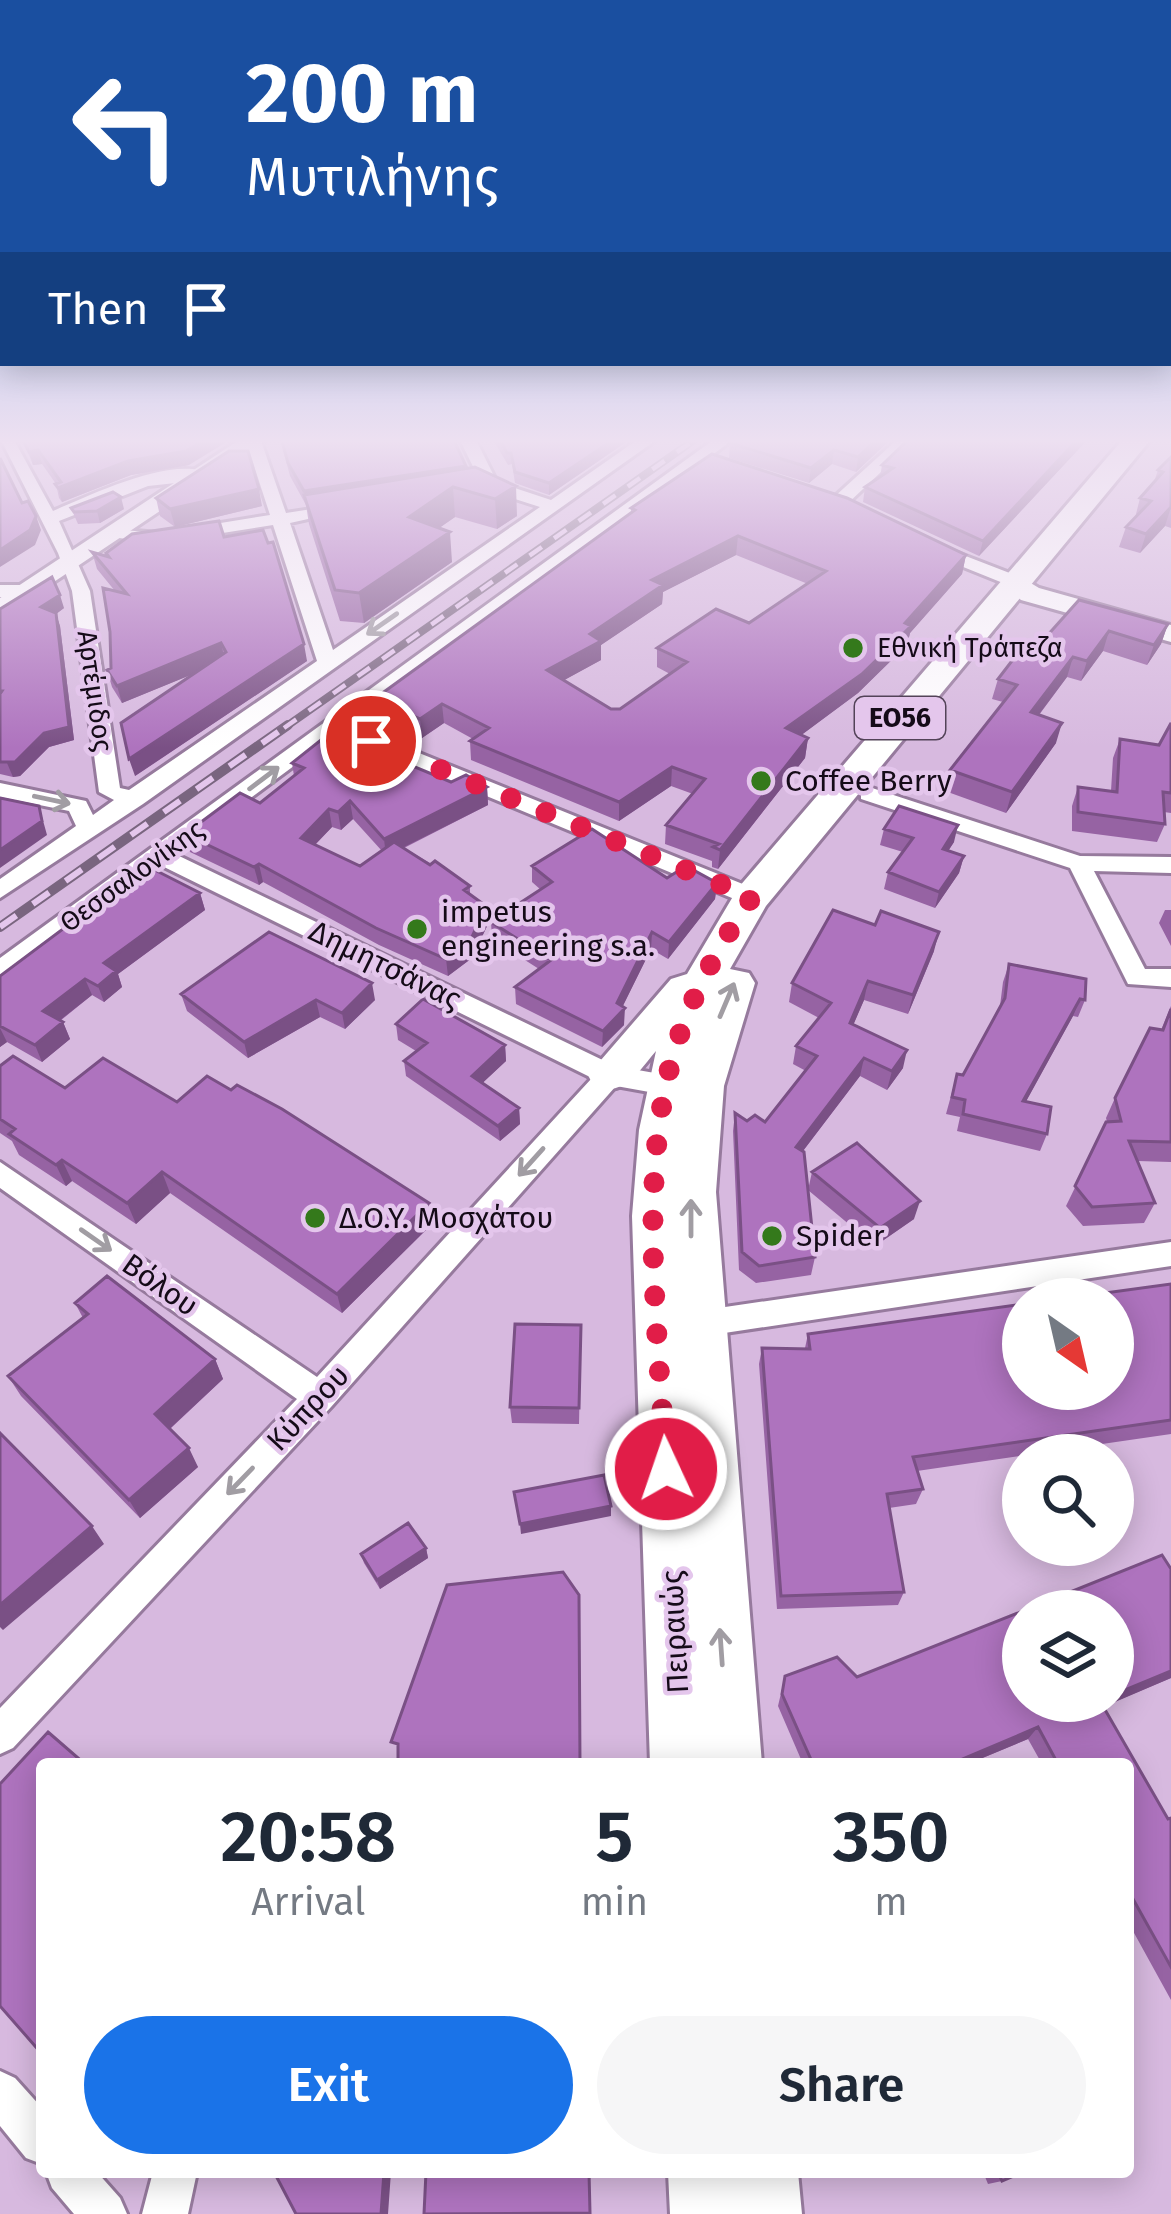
<!DOCTYPE html>
<meta charset="utf-8">
<style>
body{margin:0;font-family:"Fira Sans",sans-serif;background:#f6f6f7;color:#1f2937;height:100vh;display:flex;flex-direction:column;font-size:45px;white-space:nowrap}
*{box-sizing:border-box;margin:0}
p{font-size:39px;color:#747a83}
.icon{flex:none;width:66px;height:66px;fill:none;stroke:currentColor;stroke-width:2;stroke-linecap:round;stroke-linejoin:round}
.map{position:relative;flex:1;overflow:hidden}
.drawer{position:absolute;left:36px;top:1758px;width:1098px;height:420px;display:flex;flex-direction:column;background:#fff;border-radius:12px;box-shadow:0 6px 30px #0003}
.drawer>*{flex:none}
.top-card{position:absolute;left:0px;top:0px;width:1173px;height:366px;box-shadow:0 6px 30px #0003;background:#1a4fa0;color:#fff;overflow:hidden}
.needle{width:78px;rotate:146deg}
.controls{position:absolute;left:1002px;top:1278px;display:grid;gap:24px}
.controls a{display:grid;place-items:center;width:132px;height:132px;border-radius:50%;background:#fff;box-shadow:0 6px 30px #0003;font-size:60px}
.pin{position:absolute;display:grid;place-items:center;width:102px;height:102px;color:#fff;margin:-51px;border:6px solid #fff;border-radius:50%;box-shadow:0 3px 12px #0007}
.me{position:absolute;width:132px;margin:-66px;rotate:357deg;stroke-linejoin:round;filter:drop-shadow(0 0 9px #0008)}
.turn{display:flex;align-items:center;gap:42px;height:252px;padding:0 48px;font-size:54px}
.turn .icon{width:156px;height:156px;stroke-width:2.5}
.turn b{display:block;font-size:84px;line-height:102px}
.then{display:flex;align-items:center;height:114px;padding:0 48px;background:#0003;gap:24px;font-size:45px}
.eta{display:flex;justify-content:space-evenly;align-items:center;height:204px;text-align:center}
.eta b{font-size:72px;font-weight:600;line-height:84px}
.action{display:flex;gap:24px;margin-top:auto;padding:24px 48px}
.action a{flex:1;height:138px;border-radius:72px;background:#1a73e8;color:#fff;font-size:48px;font-weight:600;line-height:138px;text-align:center}
.action a+a{background:#f6f6f7;color:#1f2937}
.map>svg:first-child{display:block}
.lines{fill:none;stroke-linecap:round;stroke-linejoin:round}
.street-casing{stroke:#967a9d;stroke-width:6}
.secondary-casing{stroke:#967a9d;stroke-width:6}
.primary-casing{stroke:#967a9d;stroke-width:6}
.street{fill:#fff;fill-rule:evenodd}
.secondary{fill:#fff;fill-rule:evenodd}
.primary{fill:#fff;fill-rule:evenodd}
.rail-far1-casing{stroke:#79657f;stroke-width:8}
.rail-casing{stroke:#79657f;stroke-width:10}
.rail-far1{stroke:#e4c6ec;stroke-width:4.5;stroke-dasharray:15;stroke-linecap:butt}
.rail{stroke:#e4c6ec;stroke-width:6;stroke-dasharray:20;stroke-linecap:butt}
.wall{fill:#9663a3;fill-rule:evenodd}
.shaded-wall{fill:#7a5085}
.building{fill:#ae73be;stroke:#7a5085;stroke-width:3;fill-rule:evenodd}
.oneway{stroke:#a19da3}
.route{stroke:#e11d48;stroke-width:21;stroke-dasharray:0 37.8}
.poi-dot{fill:#34791b;stroke:#e4c6ec;stroke-width:4.5}
.labels{text-anchor:middle;stroke-width:9;stroke-linejoin:round;paint-order:stroke}
.far-poi-label{font-size:27px;fill:#150b18;stroke:#e4c6ec;text-anchor:start}
.far-street-label{font-size:27px;fill:#150b18;stroke:#e4c6ec}
.shield{fill:#e4c6ec;stroke:#534358;stroke-width:3}
.shield-label{font-size:27px;font-weight:bold;fill:#150b18}
.poi-label{font-size:30px;fill:#150b18;stroke:#e4c6ec;text-anchor:start}
.street-label{font-size:30px;fill:#150b18;stroke:#e4c6ec}
</style>
<div class="map">
<svg width="1171" height="2214" viewBox="0 0 1171 2214">
<rect width="100%" height="100%" fill="#d7b9df"/>
<g class="lines">
<g class="street-casing">
<path id="street" d="M0,438H13L53,511C89,496 176,453 211,475L203,480L148,486L59,521L90,591L120,788L129,790L317,661L273,525L159,543L111,537V529L159,533L270,515L246,441L260,438L286,513L344,504L353,509L290,523L333,650L540,507L484,489L459,438H475L497,482L551,500L640,438H659L143,804L0,898V879L76,826L69,811L0,797V783L86,801L93,815L114,800L99,792L72,591L58,553Z
M716,438H735L350,725L760,891L764,897L760,903H744L337,734L175,854L615,1066L666,1075L679,1085L666,1095L616,1086L331,1407L13,1748L0,1754V1708L297,1399L0,1188V1162L317,1377L592,1078L160,865L0,980V958Z
M899,438H917L845,506H833V498Z
M932,543L1020,577L1023,581L1008,585L926,552V544Z
M0,585H28L37,591L28,597H0Z
M869,787L1080,856L1171,857V873L1094,871L1145,969H1171V987L1128,984L1070,868L861,799V789Z
M1171,1242V1266L698,1337L687,1333L683,1324L687,1315L698,1311Z
M0,2071L15,2078L42,2108V2164L26,2158L0,2126Z
M46,2172H97L120,2198L127,2214H74L52,2188Z
M153,2172H197L188,2214H142Z"/>
</g>
<g class="secondary-casing">
<path id="secondary" d="M242,438H269L0,618V598Z
M1014,573L1039,588L1171,625V642L1021,600L1001,581Z"/>
</g>
<g class="primary-casing">
<path id="primary" d="M1124,438H1152L766,906L730,969L749,973L755,983L724,1086L716,1192L762,1764H650L632,1216L639,1130L656,1051C637,1073 626,1096 594,1087L588,1075L671,979L687,974L738,888Z
M668,2172H798L802,2214H670Z"/>
</g>
<use href="#street" class="street"/>
<use href="#secondary" class="secondary"/>
<use href="#primary" class="primary"/>
<g class="rail-far1-casing">
<path id="rail-far1" d="M284,728L697,438"/>
</g>
<g class="rail-casing">
<path id="rail" d="M0,927L288,725"/>
</g>
<use href="#rail-far1" class="rail-far1"/>
<use href="#rail" class="rail"/>
</g>
<path class="wall" d="M280,438H453L466,468L517,516L497,529L455,517L439,528L452,562L364,623L340,621L309,524L306,505L290,476Z
M492,438H632L549,495L515,483L512,464L508,465Z
M892,438L856,472L832,464L809,483L729,458L730,443Z
M910,438H1089L979,556L863,502L865,487L880,477L882,465Z
M23,440L189,465L131,475L62,502L59,498L56,484L42,464L33,465Z
M1171,457V528L1165,526L1140,553L1119,547L1126,527L1135,518L1140,498L1154,482L1158,470Z
M156,498L262,506L175,527L160,516Z
M71,508L124,509L100,523L78,524Z
M631,508L966,555L962,574L910,633L907,645L858,693L801,735L808,738L805,758L718,869L712,867V861L665,844L666,825L693,794L671,786L619,821L471,760L470,741L473,739L444,723L422,738L408,732L406,736L373,722L370,702L631,513ZM736,555L808,584L749,623L657,648V667L670,674L620,709H611L564,680L601,660V645L662,604L663,592Z
M224,537L307,661L135,776L195,673L122,703L112,687L107,670L111,668L115,591L97,569L92,552L107,556Z
M1079,600L1168,624L1161,644L1147,665L1103,651L1081,681L1067,677L1039,715L1056,743L1006,813L945,791L950,770L1003,702L992,699L998,679L1029,656Z
M64,608L56,614L60,626L74,740L49,747L20,776L13,777L0,774V609Z
M1171,723V813L1164,812L1165,824L1157,842L1072,831V806L1078,787L1111,791L1113,758L1120,739L1159,745Z
M292,763L487,787L488,805L404,848L470,886V894L488,924L472,958L448,976L379,945L263,882L259,885L190,852L185,834L260,803L294,776ZM353,819L382,851L360,866L315,845L332,827L341,830Z
M884,829L954,842L948,851L964,856L959,873L935,908L884,889L888,872L903,852L880,845Z
M532,866L717,883L715,899L668,959L651,949L622,1007L624,1025L602,1047L516,1004L515,987L539,969L492,939L491,922L541,890L532,882Z
M200,893L205,910L118,974L122,987L104,1002L92,995L60,1021L63,1022L70,1039L42,1062L7,1042L0,1047V976Z
M1165,910H1171V946L1159,923Z
M934,951L908,1014L864,1000L853,1025L903,1068L887,1090L860,1076L803,1151L815,1257L811,1275L756,1283L739,1270L733,1131L735,1113L747,1121L765,1122L806,1071L793,1064L796,1046L819,1018L789,1002L792,983Z
M1009,964L1085,1000L1078,1017L1073,1016L1026,1101L1047,1134L1040,1151L957,1131L960,1117L946,1114L957,1074L963,1075L1000,1006L1003,982Z
M181,994L375,1000L345,1029L320,1017L248,1058L187,1011Z
M1171,1006V1162L1138,1161L1155,1203L1144,1223L1083,1226L1066,1206L1107,1122L1106,1118L1115,1098L1161,1030Z
M396,1024L505,1045L506,1061L482,1083L519,1108L520,1124L500,1141L406,1076L404,1061L416,1051L398,1040Z
M0,1066L65,1088L177,1102L432,1224L342,1313L170,1193L136,1224L72,1181L66,1186L19,1155L12,1141L0,1133Z
M812,1172L914,1219L875,1246L808,1190Z
M1171,1284V1434L917,1471L923,1489L916,1504L889,1508L904,1592L898,1605L777,1609L759,1364L762,1348H805L808,1334Z
M75,1303L215,1359L223,1379L170,1429L198,1467L140,1518L21,1396L8,1376L83,1318Z
M581,1325L579,1424L512,1423L510,1407Z
M426,1548L428,1558L380,1589L364,1563L361,1554Z
M1171,1569V1678L1102,1707L1168,1819L1171,1818V2000L1128,1922V1764H1042L1028,1739L968,1764H803L778,1706L785,1676L857,1677Z
M983,2172H1023L1002,2181L988,2184Z"/>
<path class="shaded-wall" d="M208,438H233L189,465L131,475L62,502L58,488L128,461Z
M616,438H632L549,495V483Z
M878,438H892L856,472L858,457Z
M1079,438H1089L979,556L983,541Z
M38,450L42,464L33,465L29,452Z
M834,450L832,464L809,483L811,468Z
M466,466L467,479L307,505L304,491Z
M516,486L517,516L497,529L495,499Z
M453,487L455,517L412,547L409,517Z
M259,489L262,506L175,527L170,509Z
M121,497L124,509L100,523L97,511Z
M1171,507L1165,526L1140,553L1146,534Z
M36,516L41,530L35,545L0,567V550Z
M450,532L452,562L364,623L359,593Z
M738,536L736,555L663,592L662,604L601,645V660L548,689L547,670L652,580Z
M966,555L962,574L910,633L907,645L858,693L784,748L786,728L905,623Z
M60,595L64,608L56,614L60,626L74,740L49,747L20,776L13,777L7,763L41,607Z
M1168,624L1161,644L1147,665L1154,645Z
M1109,631L1103,651L1081,681L1087,661Z
M221,643L225,661L122,703L117,686Z
M304,644L307,661L135,776L129,759Z
M1073,657L1067,677L1025,733L1031,712Z
M442,704L444,723L422,738L420,719Z
M406,713L408,732L406,736L403,717Z
M1062,723L1056,743L1006,813L1012,792Z
M808,738L805,758L718,869L720,850Z
M672,767L671,786L619,821V802Z
M487,787L488,805L386,856L384,839Z
M350,801L353,819L341,830L338,812Z
M39,806L47,835L0,868V850Z
M329,809L332,827L304,856L301,838Z
M958,825L954,842L939,865L943,849Z
M964,856L959,873L935,908L939,892Z
M259,864L263,882L259,885L254,867Z
M717,883L715,899L668,959L669,942Z
M200,893L205,910L118,974L122,987L104,1002L98,986L104,963Z
M486,906L488,924L472,958L448,976L446,959Z
M652,932L651,949L619,1014L625,1008L624,1025L602,1047L603,1031Z
M939,932L934,951L908,1014L913,995Z
M85,979L92,995L50,1028L43,1011Z
M868,981L864,1000L846,1042L850,1023Z
M372,983L375,1000L345,1029L342,1013Z
M1080,999L1073,1016L1017,1118L1023,1101Z
M316,1000L320,1017L248,1058L244,1042Z
M63,1022L70,1039L42,1062L35,1045Z
M0,1028L7,1042L0,1047Z
M505,1045L506,1061L473,1092L472,1076Z
M907,1050L903,1068L887,1090L892,1071Z
M864,1058L860,1076L793,1164L796,1147Z
M519,1108L520,1124L500,1141L498,1126Z
M62,1160L72,1181L66,1186L56,1165Z
M162,1172L170,1193L136,1224L127,1203Z
M920,1201L914,1219L875,1246L880,1228Z
M429,1203L432,1224L342,1313L337,1294Z
M215,1359L223,1379L164,1434L155,1414Z
M189,1448L198,1467L140,1518L129,1500Z
M611,1506V1516L521,1534L520,1524Z
M92,1526L104,1544L3,1630L0,1627V1605Z
M426,1548L428,1558L380,1589L377,1580Z
M1171,1671V1678L1087,1714L1098,1702L1113,1701V1695Z
M1038,1727L1028,1739L968,1764H951Z
M384,2172H391L388,2214H381Z"/>
<path class="building" d="M30,438H208L186,451L128,461L58,488L55,484L61,482L38,450L29,452L23,440Z
M281,438H453L466,466L304,491L288,463Z
M499,438H616L549,483L515,472L511,453H507Z
M736,438H878L858,457L834,450L811,468L730,443Z
M910,438H1079L983,541L865,487L893,468L882,465Z
M229,451H248L259,489L170,509L156,498Z
M712,454L847,498L966,555L905,623L911,626L862,674L786,728L808,738L720,850L713,847L719,844L666,825L705,779L672,767L619,802L470,741L489,728L442,704L420,719L406,713L403,717L370,702L635,510L631,508ZM738,536L826,571L749,623L716,609L657,648L687,662L620,709H611L547,670L601,641L590,634L663,585L652,580Z
M1171,457V507L1146,534L1126,527L1151,501L1140,498L1163,472L1158,470Z
M0,458L22,503L28,501L36,516L30,530L0,550Z
M475,467L516,486L495,499L453,487L409,517L450,532L359,593L335,590L304,495Z
M113,492L121,497L97,511L74,512L71,508Z
M219,521L224,537L263,530L268,543L273,542L304,644L129,759L121,723L226,652L221,643L117,686L107,670L111,668L110,632L103,588L127,594L92,552L109,557L106,553L132,534Z
M52,577L60,595L41,607L56,613L69,727L44,733L15,762H0V694L2,691H0V609Z
M1079,600L1168,624L1154,645L1109,631L1087,661L1073,657L1031,712L1062,723L1012,792L950,770L1017,685L998,679L1018,653L1029,656Z
M1171,723V793L1163,792L1165,824L1078,812V787L1117,792L1120,739L1159,745Z
M331,732L451,782L466,775L487,787L384,839L350,801L338,812L329,809L301,838L360,866L394,842L430,865L435,861L470,886L464,890L486,906L470,941L446,959L376,928L259,864L254,867L185,834L240,793L260,803L304,768L292,763Z
M0,798L39,806L42,821L0,850Z
M899,806L958,825L943,849L964,856L939,892L888,872L913,838L884,829Z
M592,829L667,878L686,866L717,883L669,942L652,932L617,1003L625,1008L603,1031L515,987L551,960L491,922L552,882L532,866Z
M147,866L200,893L104,963L116,971L98,986L85,979L43,1011L63,1022L35,1045L0,1026V976Z
M833,910L875,925L881,911L939,932L913,995L868,981L850,1023L907,1050L892,1071L864,1058L796,1147L804,1152L815,1257L759,1266L742,1252L735,1113L747,1121L755,1115L765,1122L817,1056L796,1046L831,1003L792,983Z
M269,932L372,983L342,1013L316,1000L244,1042L181,994Z
M1009,964L1086,979L1085,1000L1080,999L1023,1101L1051,1107L1047,1134L963,1114L965,1100L952,1097L957,1074L963,1075L1005,998Z
M423,999L505,1045L472,1076L519,1108L498,1126L404,1061L427,1043L396,1024Z
M1171,1009V1142L1129,1141L1155,1203L1092,1207L1075,1186L1106,1122L1121,1121L1115,1098L1150,1028L1163,1030Z
M13,1056L65,1088L103,1058L177,1102L207,1076L231,1090L237,1085L282,1109L429,1203L337,1294L162,1172L127,1203L62,1160L56,1165L9,1134L15,1129L0,1119V1066Z
M857,1143L920,1201L880,1228L812,1172Z
M107,1276L215,1359L155,1414L189,1448L129,1500L8,1376L88,1314L75,1303Z
M1171,1284V1420L913,1457L923,1489L887,1494L904,1592L781,1596L762,1348L810,1349L808,1334L1023,1304V1389H1113V1299H1061Z
M515,1324L581,1325L579,1408L510,1407Z
M0,1433L92,1526L0,1605Z
M604,1475L611,1506L520,1524L514,1492Z
M408,1523L426,1548L377,1580L361,1554Z
M1162,1555L1171,1569V1671L1113,1695V1611H1023Z
M563,1572L579,1595L580,1764H398V1744L391,1742L447,1585Z
M1023,1611V1701H1100L1168,1819L1171,1818V1967L1128,1890V1764H1058L1038,1727L951,1764H813L782,1694L785,1676L837,1657L857,1677Z
M48,1732L85,1764H42V2054L0,2006V1784Z
M274,2172H384L381,2214H296Z
M426,2172H589L590,2213L424,2214Z
M998,2172H1023L1002,2181Z"/>
<defs><path id="oneway-shaft" d="M-6 0H5M1.5-3L5.5 0L1.5 3" fill="none" stroke-width="1.6" stroke-linecap="round" stroke-linejoin="round" transform="scale(3)"/></defs>
<g class="oneway">
<use href="#oneway-shaft" transform="translate(382 624) rotate(145)"/>
<use href="#oneway-shaft" transform="translate(264 778) rotate(-37)"/>
<use href="#oneway-shaft" transform="translate(52 800) rotate(12)"/>
<use href="#oneway-shaft" transform="translate(727 1000) rotate(-67)"/>
<use href="#oneway-shaft" transform="translate(531 1162) rotate(132)"/>
<use href="#oneway-shaft" transform="translate(691 1218) rotate(-90)"/>
<use href="#oneway-shaft" transform="translate(96 1240) rotate(35)"/>
<use href="#oneway-shaft" transform="translate(240 1481) rotate(134)"/>
<use href="#oneway-shaft" transform="translate(721 1647) rotate(-94)"/>
</g>
<linearGradient id="sky" x2="0" y2="1"><stop stop-color="#75a9e7"/><stop offset="0.59" stop-color="#ede0f1"/><stop offset="1" stop-color="#ede0f1" stop-opacity="0"/></linearGradient>
<rect width="1171" height="748" fill="url(#sky)"/>
<g class="lines">
<path class="route" d="M371,741L752,897C717,948 687,1003 671,1063C638,1187 659,1341 666,1469"/>
</g>
<g class="poi-dot">
<circle cx="853" cy="648" r="12"/>
<circle cx="761" cy="781" r="12"/>
<circle cx="417" cy="929" r="12"/>
<circle cx="315" cy="1218" r="12"/>
<circle cx="772" cy="1236" r="12"/>
</g>
<g class="labels">
<g class="far-poi-label">
<text x="877" y="657">Εθνική Τράπεζα</text>
</g>
<g class="far-street-label">
<text transform="translate(95 691) rotate(82)" y="9">Αρτέμιδος</text>
<text transform="translate(132 876) rotate(-36)" y="9">Θεσσαλονίκης</text>
</g>
<rect class="shield" x="855" y="697" width="90" height="42" rx="9"/>
<g class="shield-label">
<text x="900" y="727">ΕΟ56</text>
</g>
<g class="poi-label">
<text x="785" y="791">Coffee Berry</text>
<text x="441" y="922">impetus<tspan x="441" dy="34">engineering s.a.</tspan></text>
<text x="339" y="1228">Δ.Ο.Υ. Μοσχάτου</text>
<text x="796" y="1246">Spider</text>
</g>
<g class="street-label">
<text transform="translate(385 965) rotate(26)" y="10">Δημητσάνας</text>
<text transform="translate(160 1285) rotate(35)" y="10">Βόλου</text>
<text transform="translate(308 1408) rotate(-47)" y="10">Κύπρου</text>
<text transform="translate(675 1632) rotate(-93)" y="10">Πειραιώς</text>
</g>
</g>
</svg>
<div class="controls">
<a><svg class="needle" viewBox="-14 -14 28 28"><path d="M0-13l5 13h-10z" fill="#e53935"/><path d="M0 13l5-13h-10z" fill="#747a83"/></svg></a>
<a><svg class="icon" aria-label="search" viewBox="0 0 24 24"><circle cx="10" cy="10" r="6"/><path d="M15 15l6 6"/></svg></a>
<a><svg class="icon" aria-label="layers" viewBox="0 0 24 24"><path d="M12 4l9 5-9 5-9-5zM3 14l9 5 9-5"/></svg></a>
</div>
<div class="pin" style="left:371px;top:741px;background:#d93025"><svg class="icon" aria-label="arrive" viewBox="0 0 24 24"><path d="M6 21V4h12l-3 4 3 4H6"/></svg></div>
<svg class="me" style="left:666px;top:1469px" viewBox="-20 -20 40 40"><circle r="17" fill="#e11d48" stroke="#fff" stroke-width="3"/><path d="M0-11L8 9 0 5-8 9z" fill="#fff"/></svg>
<div class="top-card">
<div class="turn"><svg class="icon" aria-label="left" viewBox="0 0 24 24"><path d="M17 20v-9H6M10 6l-5 5 5 5"/></svg><div><b>200 m</b>Μυτιλήνης</div></div>
<div class="then">Then<svg class="icon" aria-label="arrive" viewBox="0 0 24 24"><path d="M6 21V4h12l-3 4 3 4H6"/></svg></div>
</div>
<section class="drawer">
<div class="eta">
<div><b>20:58</b><p>Arrival</p></div>
<div><b>5</b><p>min</p></div>
<div><b>350</b><p>m</p></div>
</div>
<div class="action"><a>Exit</a><a>Share</a></div>
</section>
</div>
